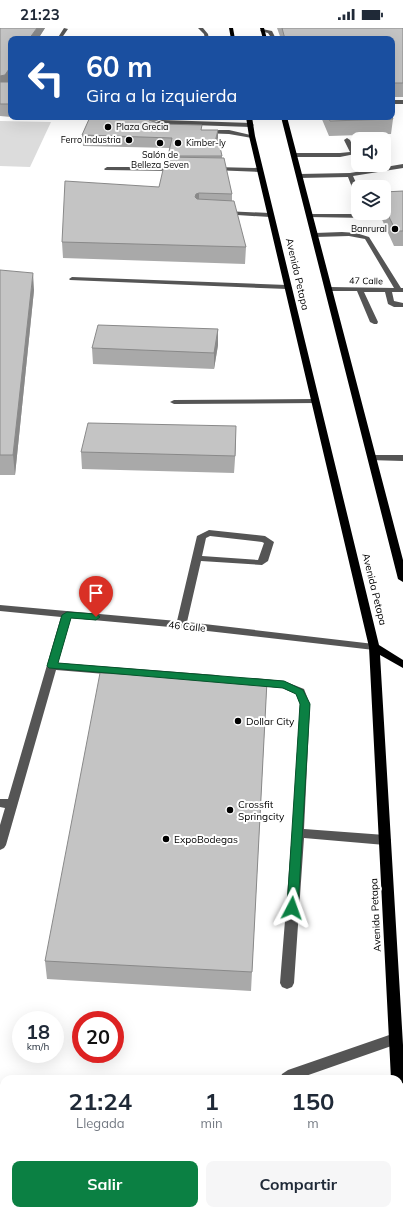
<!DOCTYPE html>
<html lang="es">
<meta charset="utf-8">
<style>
body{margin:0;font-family:Mulish,sans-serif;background:#f6f6f7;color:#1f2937;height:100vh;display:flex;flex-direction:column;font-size:15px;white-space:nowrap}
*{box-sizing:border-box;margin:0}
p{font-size:13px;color:#747a83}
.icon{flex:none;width:22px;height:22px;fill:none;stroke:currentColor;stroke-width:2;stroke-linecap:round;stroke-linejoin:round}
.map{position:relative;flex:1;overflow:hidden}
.details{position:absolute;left:0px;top:1047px;width:403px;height:140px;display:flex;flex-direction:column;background:#fff;border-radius:12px 12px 0 0;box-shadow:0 4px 16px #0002}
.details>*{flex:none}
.top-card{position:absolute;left:8px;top:8px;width:387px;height:84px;border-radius:8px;box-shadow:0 4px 16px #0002;background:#1a4fa0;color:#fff;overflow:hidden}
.fabs{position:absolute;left:351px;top:104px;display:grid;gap:8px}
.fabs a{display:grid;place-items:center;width:40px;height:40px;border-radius:8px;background:#fff;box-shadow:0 4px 16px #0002;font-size:20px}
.speed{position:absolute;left:12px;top:983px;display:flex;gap:8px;font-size:20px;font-weight:700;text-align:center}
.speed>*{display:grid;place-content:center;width:52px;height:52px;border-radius:50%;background:#fff;box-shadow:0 4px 16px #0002;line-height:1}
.speed small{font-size:10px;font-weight:400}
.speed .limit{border:6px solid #d22;background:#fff;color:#111}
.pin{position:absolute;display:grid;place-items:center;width:34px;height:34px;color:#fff;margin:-41px -17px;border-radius:50% 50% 50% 0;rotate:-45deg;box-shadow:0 0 4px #0007}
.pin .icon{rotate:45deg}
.me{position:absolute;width:44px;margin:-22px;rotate:4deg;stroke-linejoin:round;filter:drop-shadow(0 0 3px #0008)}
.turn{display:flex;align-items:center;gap:14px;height:84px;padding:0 12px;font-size:18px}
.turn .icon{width:52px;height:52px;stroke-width:2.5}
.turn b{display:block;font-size:28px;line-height:34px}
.eta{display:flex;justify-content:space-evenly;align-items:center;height:68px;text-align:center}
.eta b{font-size:24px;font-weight:700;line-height:28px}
.primary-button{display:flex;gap:8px;margin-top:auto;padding:8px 12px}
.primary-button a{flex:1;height:46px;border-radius:8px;background:#0b8043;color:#fff;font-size:16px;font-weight:700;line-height:46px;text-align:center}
.primary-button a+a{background:#f6f6f7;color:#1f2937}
.status{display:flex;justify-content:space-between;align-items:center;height:28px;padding:0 20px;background:#fff;direction:ltr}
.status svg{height:11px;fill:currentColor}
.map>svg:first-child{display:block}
.green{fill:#dcdcdc}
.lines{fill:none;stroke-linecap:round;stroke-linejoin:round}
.minor{fill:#555;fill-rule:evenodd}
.major{fill:#000;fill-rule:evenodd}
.wall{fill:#a9a9a9}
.shaded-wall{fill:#898989}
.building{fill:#c4c4c4;stroke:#898989}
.route{fill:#0b8043;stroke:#07532c}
.poi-dot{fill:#000;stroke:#fff;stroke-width:1.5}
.labels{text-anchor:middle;stroke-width:4;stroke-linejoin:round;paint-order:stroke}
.far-poi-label{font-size:9px;fill:#000;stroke:#fff;text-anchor:start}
.far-street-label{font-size:9px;fill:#000;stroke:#fff}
.street-label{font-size:10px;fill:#000;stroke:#fff}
.poi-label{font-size:10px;fill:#000;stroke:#fff;text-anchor:start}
</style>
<div class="status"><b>21:23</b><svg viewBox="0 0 49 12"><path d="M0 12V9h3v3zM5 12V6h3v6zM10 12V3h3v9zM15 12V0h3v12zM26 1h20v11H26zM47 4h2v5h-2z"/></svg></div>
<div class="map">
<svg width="403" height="1187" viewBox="0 0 403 1187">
<rect width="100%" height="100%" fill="#fff"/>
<path class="green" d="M0,93L51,94L30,139L0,138Z"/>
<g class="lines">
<path class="minor" d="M64,0L68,1L61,11H57Z
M198,0H203L208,6L209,11H205L204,6Z
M262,1L272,3L276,11H272L268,5L260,3Z
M392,72H403V76H392Z
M162,92L251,95L254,97L251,99L162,96L156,98V100L161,103L160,104L151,102V96Z
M204,102H229L255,108L252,110L229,106L202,105V103Z
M347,110L350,112L356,125L355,126L340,129H294L291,127L294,125H340L350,124L344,112Z
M403,136V140L353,148L358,159V169L355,167L348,149L299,150L296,148L299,146L350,145Z
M107,139H176L179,141L176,143L105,142L104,141Z
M214,139L260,140L263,142L260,144L212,142L211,141Z
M224,183L270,185L273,187L270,189L222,186V184Z
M310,186H368L371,188L368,190L308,189V187Z
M342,204L356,205L369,209L401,260H403V264H392L394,273L403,275V279H394L388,276L385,264H364L378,294L377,296H374L370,294L357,263H329L325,261L329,259L394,260L365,211L349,208L315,209L312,207L315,205Z
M72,249L287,257L291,259L287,261L70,252L69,251Z
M314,371L318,373L317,375L174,376L170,374L174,372Z
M372,427H403V433L369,432L368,430L369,428Z
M209,502L265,508L274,514L268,533L262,537L201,533L187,594L374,616L378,617L379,619L378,621L374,622L181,600L71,590L58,635L216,647L220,648L221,651L220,654L216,655L56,642L6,817L4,820L0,822V797L5,780L0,779V771H8L61,589L0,583V577L177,593L197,508ZM210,508L262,514L264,515L258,532L202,528L206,510Z
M254,650L284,653L304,661L310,676L304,801L385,807L389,809L391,812L389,815L385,817L304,810L294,955L292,959L287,961L282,959L280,955L292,805L300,676L296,666L282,660L250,657L249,654L250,651Z
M395,1005L400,1007L402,1011L400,1015L297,1051H280L282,1046L288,1042Z
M364,1183H387L389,1187H366Z"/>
<path class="major" d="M229,0H233L235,11H231Z
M260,0H264L267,11H263Z
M246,89H252L255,108L379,617L403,632V640L380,627L403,1017V1055L399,1057V1051H391L369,619L249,108Z
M281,89H287L403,532V554L398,551Z
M399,1070L403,1072V1153L399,1152Z"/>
</g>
<path class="wall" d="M0,0H45L38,11H11L9,54H11V89L0,88Z
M277,0H403V69H392V11H281Z
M90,89H205V92L161,91L154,94L160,96L202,102L218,112L217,114L222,128V130L232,166V173L246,219L245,236L63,230L62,214L159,159L168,129L170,120L83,118L82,107Z
M321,89H392L393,91L391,106L329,108Z
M403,163V218H394L379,185H384V164Z
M0,242L34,262L15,447H0Z
M218,301V317L214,341L93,336L92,320Z
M236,415L234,445L82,441L81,424Z
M267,653L251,963L47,951L45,933Z"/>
<path class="shaded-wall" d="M37,0H45L38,11H29Z
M11,38V52L6,60L0,61V48Z
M149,89H161V91L150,95Z
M218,102V112L215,124V114Z
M199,165V180L195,169L196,166Z
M33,245L34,262L15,447L13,427Z
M218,301V317L214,341V325Z
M236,398V415L234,445L235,428Z"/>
<path class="building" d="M0,0H37L29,11H11V38L5,47L0,48Z
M282,0H403V55H392V11H285Z
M0,54H11V76H0Z
M90,89H149V92L160,96L202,97L201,102H218L215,114H219L222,128H168L172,110L82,107Z
M328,89H392L393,91L330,93Z
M166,129L224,130L232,166L199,165L196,166L195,169L197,171L234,173L246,219L62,214L65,153L159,159Z
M403,163V203H396L384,179V164Z
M0,242L33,245L13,427H0Z
M98,297L218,301L214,325L92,320Z
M88,395L236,398L235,428L81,424Z
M100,645L267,653L252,944L45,933Z
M74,1183H340V1187H73Z"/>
<path class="route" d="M67,584L96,586L100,589L96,592L71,590L58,635L284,653L303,662L310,676L298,880L296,883L292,885L288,883L287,880L300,676L296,666L283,660L49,640L47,638L62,587Z"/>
<g class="poi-dot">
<circle cx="108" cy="99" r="4"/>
<circle cx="129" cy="112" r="4"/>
<circle cx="160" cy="115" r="4"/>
<circle cx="178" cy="115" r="4"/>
<circle cx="395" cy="201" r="4"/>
<circle cx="238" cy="693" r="4"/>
<circle cx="230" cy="782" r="4"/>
<circle cx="166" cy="811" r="4"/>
</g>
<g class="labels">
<g class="far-poi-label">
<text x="116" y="102">Plaza Grecia</text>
<text x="121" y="115" text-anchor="end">Ferro Industria</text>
<text x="186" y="118">Kimber-ly</text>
<text x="160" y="130" text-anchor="middle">Salón de<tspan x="160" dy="10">Belleza Seven</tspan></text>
<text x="387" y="204" text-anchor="end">Banrural</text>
</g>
<g class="far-street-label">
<text transform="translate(366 253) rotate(1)" y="3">47 Calle</text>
</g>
<g class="street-label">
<text transform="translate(298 246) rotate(77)" y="4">Avenida Petapa</text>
<text transform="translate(375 561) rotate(76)" y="4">Avenida Petapa</text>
<text transform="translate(187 598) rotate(6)" y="4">46 Calle</text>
<text transform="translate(375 887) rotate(-93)" y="4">Avenida Petapa</text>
</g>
<g class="poi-label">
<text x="246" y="697">Dollar City</text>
<text x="238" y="780">Crossfit<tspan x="238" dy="12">Springcity</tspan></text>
<text x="174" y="815">ExpoBodegas</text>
</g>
</g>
</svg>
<div class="fabs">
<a><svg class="icon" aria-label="sound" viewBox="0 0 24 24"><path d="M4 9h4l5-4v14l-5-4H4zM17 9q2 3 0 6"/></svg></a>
<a><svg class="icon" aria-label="layers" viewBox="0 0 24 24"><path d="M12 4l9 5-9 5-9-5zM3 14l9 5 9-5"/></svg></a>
</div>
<div class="speed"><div>18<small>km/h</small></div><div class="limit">20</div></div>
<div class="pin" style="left:96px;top:589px;background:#d93025"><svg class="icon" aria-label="arrive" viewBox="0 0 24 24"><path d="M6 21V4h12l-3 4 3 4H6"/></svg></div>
<svg class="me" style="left:292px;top:880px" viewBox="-20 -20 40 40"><path d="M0-17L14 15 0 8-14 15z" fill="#0b8043" stroke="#fff" stroke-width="4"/></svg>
<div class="top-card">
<div class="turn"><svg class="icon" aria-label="left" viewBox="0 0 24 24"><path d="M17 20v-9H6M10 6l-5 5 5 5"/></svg><div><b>60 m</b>Gira a la izquierda</div></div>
</div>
<section class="details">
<div class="eta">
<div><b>21:24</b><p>Llegada</p></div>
<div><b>1</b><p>min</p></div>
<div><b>150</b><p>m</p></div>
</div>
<div class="primary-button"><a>Salir</a><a>Compartir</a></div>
</section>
</div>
